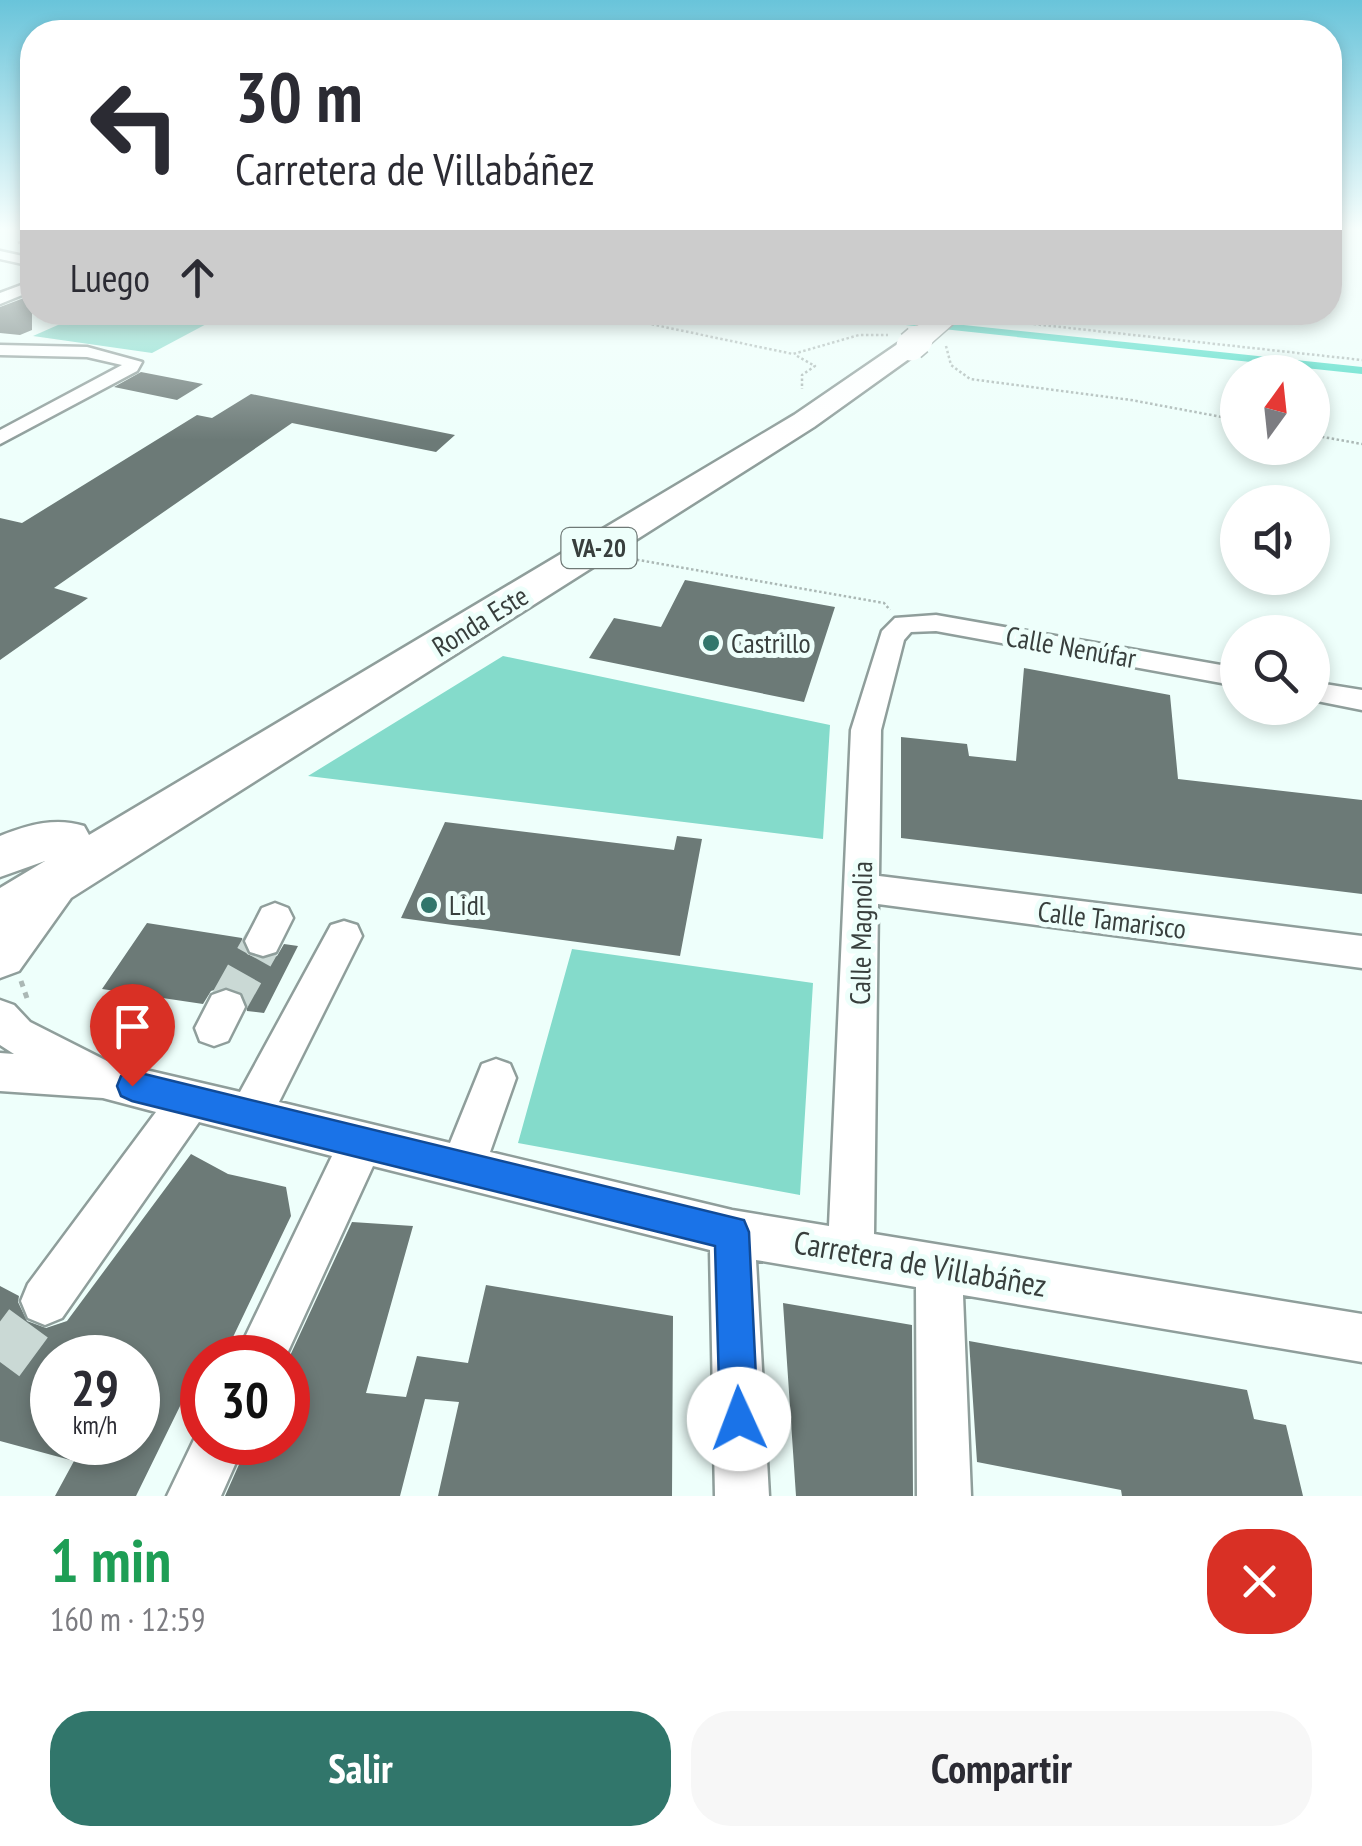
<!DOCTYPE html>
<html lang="es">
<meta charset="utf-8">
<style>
body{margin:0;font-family:"PT Sans Narrow",sans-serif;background:#f7f7f7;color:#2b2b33;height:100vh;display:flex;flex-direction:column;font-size:38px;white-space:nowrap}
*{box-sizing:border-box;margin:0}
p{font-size:32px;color:#7c7c81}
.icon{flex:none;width:55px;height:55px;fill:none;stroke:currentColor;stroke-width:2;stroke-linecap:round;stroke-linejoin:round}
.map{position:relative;height:1496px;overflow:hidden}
.panel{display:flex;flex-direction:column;background:#fff;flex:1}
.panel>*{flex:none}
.hud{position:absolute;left:20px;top:20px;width:1322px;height:305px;border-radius:40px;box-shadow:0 5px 15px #0003;background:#fff;color:#2b2b33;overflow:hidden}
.needle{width:65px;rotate:15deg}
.tools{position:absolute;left:1220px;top:355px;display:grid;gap:20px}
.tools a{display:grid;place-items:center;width:110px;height:110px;border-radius:50%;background:#fff;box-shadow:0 5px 15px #0003;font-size:50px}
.speed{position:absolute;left:30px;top:1335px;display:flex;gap:20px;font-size:50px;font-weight:700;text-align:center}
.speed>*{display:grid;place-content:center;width:130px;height:130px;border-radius:50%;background:#fff;box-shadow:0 5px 15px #0003;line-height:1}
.speed small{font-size:25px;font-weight:400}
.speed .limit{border:15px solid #d22;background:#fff;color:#111}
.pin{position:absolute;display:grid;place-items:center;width:85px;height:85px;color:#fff;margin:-102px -42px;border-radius:50% 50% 50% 0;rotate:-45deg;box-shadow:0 0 10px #0007}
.pin .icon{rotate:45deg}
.me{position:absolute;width:110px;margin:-55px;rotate:358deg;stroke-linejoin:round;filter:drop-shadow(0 0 8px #0008)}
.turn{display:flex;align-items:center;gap:35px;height:210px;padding:0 50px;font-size:45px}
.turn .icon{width:130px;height:130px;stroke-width:2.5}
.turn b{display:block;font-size:70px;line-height:85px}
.then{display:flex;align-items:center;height:95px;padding:0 50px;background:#0003;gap:20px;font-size:38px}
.round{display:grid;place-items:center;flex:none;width:105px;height:105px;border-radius:40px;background:#f7f7f7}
.summary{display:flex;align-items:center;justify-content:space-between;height:170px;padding:0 50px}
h1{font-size:60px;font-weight:700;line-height:75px;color:#1e9e55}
.action{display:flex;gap:20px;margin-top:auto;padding:20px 50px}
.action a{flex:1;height:115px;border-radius:40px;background:#31766b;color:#fff;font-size:40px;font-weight:700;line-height:115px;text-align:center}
.action a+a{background:#f7f7f7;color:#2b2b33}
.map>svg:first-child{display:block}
.green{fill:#84dbcb}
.water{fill:#4cdbc5}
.building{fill:#6c7a77;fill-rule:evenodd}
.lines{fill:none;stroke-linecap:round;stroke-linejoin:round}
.minor-tunnel-far1{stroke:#cad9d5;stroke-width:38;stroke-dasharray:38 19;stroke-linecap:butt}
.minor-tunnel{stroke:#cad9d5;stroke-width:48;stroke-dasharray:48 24;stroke-linecap:butt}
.minor-casing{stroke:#8f9e9b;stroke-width:5}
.highway-casing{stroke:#8f9e9b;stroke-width:5}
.path-far1{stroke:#abb8b5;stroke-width:2.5;stroke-dasharray:2.5 2.5;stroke-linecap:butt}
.path{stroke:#abb8b5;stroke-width:5;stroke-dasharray:6 6;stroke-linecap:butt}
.minor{fill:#fff;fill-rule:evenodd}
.highway{fill:#fff;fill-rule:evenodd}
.highway-bridge-far1-casing{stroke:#8f9e9b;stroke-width:25;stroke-linecap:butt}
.highway-bridge-casing{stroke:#8f9e9b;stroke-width:32;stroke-linecap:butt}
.highway-bridge-far1{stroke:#fff;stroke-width:22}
.highway-bridge{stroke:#fff;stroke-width:29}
.route{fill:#1a73e8;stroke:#114b97;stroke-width:2.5}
.poi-dot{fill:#31766b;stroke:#eefffb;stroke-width:4}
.labels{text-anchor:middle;stroke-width:10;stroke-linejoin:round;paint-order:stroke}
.shield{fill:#eefffb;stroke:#6f7976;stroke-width:2.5}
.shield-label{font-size:25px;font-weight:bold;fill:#383f3d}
.street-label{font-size:28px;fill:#383f3d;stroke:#eefffb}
.poi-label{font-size:28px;fill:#383f3d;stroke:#eefffb;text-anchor:start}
.near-street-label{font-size:32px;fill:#383f3d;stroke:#eefffb}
</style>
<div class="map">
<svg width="1362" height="1496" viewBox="0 0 1362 1496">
<rect width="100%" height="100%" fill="#eefffb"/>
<path class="green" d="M114,312L227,313L152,353L33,336L76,317L99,319Z
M503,656L830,725L823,839L308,776Z
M572,949L813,983L800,1195L518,1143Z"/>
<path class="water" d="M793,313H850L1362,367V374Z"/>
<path class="building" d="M32,295V330L20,335L0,333V307Z
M141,372L203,384L177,400L114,387Z
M251,394L455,435L436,452L292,423L54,588L88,598L0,660V518L22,523L197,415L212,418Z
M685,580L835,607L804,702L589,658L614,618L661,627Z
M1024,668L1170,695L1178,779L1362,800V894L901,838V737L967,744L969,756L1016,761Z
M445,822L674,850L677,836L702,839L680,956L401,918Z
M147,923L242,938L247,954L262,960L277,956L284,944L298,946L264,1013L247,1011L243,994L227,986L211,991L203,1004L102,989Z
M191,1154L228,1174L286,1187L291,1216L223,1358H202V1403L183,1400L136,1496H55L74,1461L0,1441V1286L19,1296L18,1302L27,1321L46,1328L67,1321ZM52,1358H138V1442H52Z
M352,1222L413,1226L366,1393L406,1397L417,1356L468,1363L486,1285L673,1316L672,1496H438L459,1402L425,1399L400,1496H225L249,1442H288V1360Z
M783,1303L912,1325L913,1496H796Z
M969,1341L1247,1390L1254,1419L1286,1425L1303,1496H1122L1121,1490L977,1462Z"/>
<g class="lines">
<path class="minor-tunnel-far1" d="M226,1007L263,941"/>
<path class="minor-tunnel" d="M0,1362L45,1301"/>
<g class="minor-casing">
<path id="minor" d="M0,251L32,258V266L0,259Z
M32,281V291L0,304V293Z
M52,312H111L96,321Z
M0,345L87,347L142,362L137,371L0,444V430L122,365L87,357L0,355Z
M936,615L1238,668V686L936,631L911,632L904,640L881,730L879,876L1362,936V968L878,904L874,1234L1362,1314V1362L963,1295L971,1496H917L916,1287L756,1260L769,1496H715L710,1250L373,1166L285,1358H235L332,1156L199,1122L62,1318L45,1325L28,1318L21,1301L28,1284L156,1112L103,1098L0,1091V1053L14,1054L0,1045V1000L14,1005L30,1022L107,1061L240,1092L331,925L344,921L357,925L362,936L279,1102L450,1143L482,1064L496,1059L510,1064L516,1078L490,1152L732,1210L829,1226L851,730L882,631L895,618Z
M1312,682L1362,690V710L1312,700Z
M275,903L288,908L293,918L276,952L263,956L250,952L245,941L262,908Z
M226,990L240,995L245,1007L228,1041L214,1046L200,1041L195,1028L212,995Z
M202,1423V1442H245L221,1496H167Z"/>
</g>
<g class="highway-casing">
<path id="highway" d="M911,338L924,346L920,351L814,427L71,898L19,971L0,978V888L45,861L0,877V836C28,825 55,817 84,826L89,835L794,415L902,341Z"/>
</g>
<path class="path-far1" d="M18,243L32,238
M593,312L793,354L859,335H888
M969,317L1362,360
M987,319L1000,312
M946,346L951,365L970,379L1131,400L1238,420
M797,356L815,366L802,375V389
M1312,435L1362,444
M627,558L884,603L890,610"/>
<path class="path" d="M21,981L28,1001"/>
<use href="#minor" class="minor"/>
<use href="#highway" class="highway"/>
<g class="highway-bridge-far1-casing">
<path id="highway-bridge-far1" d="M916,342L950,312"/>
</g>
<g class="highway-bridge-casing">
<path id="highway-bridge" d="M911,346L918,340"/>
</g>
<use href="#highway-bridge-far1" class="highway-bridge-far1"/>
<use href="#highway-bridge" class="highway-bridge"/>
</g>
<linearGradient id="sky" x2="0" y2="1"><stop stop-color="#69c4da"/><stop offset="0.52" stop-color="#f7fffd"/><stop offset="1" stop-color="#f7fffd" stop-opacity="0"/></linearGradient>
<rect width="1362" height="440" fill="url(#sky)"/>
<path class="route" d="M132,1071L744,1220L749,1232L758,1419L753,1433L739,1439L725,1433L720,1419L715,1246L132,1101L121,1096L117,1086L121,1076Z"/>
<g class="poi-dot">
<circle cx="711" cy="643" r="10"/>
<circle cx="429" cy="905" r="10"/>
</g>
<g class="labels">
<rect class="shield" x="561.5" y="528" width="75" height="40" rx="8"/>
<g class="shield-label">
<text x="599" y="557">VA-20</text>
</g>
<g class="street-label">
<text transform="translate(480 621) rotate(-32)" y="10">Ronda Este</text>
<text transform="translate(1071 647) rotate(10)" y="10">Calle Nenúfar</text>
<text transform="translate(1112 920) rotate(7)" y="10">Calle Tamarisco</text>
<text transform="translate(861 933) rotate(-89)" y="10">Calle Magnolia</text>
</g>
<g class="poi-label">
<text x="731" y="653">Castrillo</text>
<text x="449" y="915">Lidl</text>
</g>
<g class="near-street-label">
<text transform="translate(920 1264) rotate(10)" y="11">Carretera de Villabáñez</text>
</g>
</g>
</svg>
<div class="tools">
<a><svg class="needle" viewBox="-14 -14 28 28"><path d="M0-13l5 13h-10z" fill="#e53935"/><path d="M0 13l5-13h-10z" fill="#7c7c81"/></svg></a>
<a><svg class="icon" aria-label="sound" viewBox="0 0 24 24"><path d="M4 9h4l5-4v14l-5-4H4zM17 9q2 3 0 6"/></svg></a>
<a><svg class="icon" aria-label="search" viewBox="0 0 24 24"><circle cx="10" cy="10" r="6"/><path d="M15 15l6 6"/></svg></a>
</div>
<div class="speed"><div>29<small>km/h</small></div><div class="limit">30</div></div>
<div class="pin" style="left:132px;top:1086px;background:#d93025"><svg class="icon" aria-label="arrive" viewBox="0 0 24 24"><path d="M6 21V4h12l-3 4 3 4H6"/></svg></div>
<svg class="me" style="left:739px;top:1419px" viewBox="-20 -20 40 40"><circle r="19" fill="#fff"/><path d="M0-13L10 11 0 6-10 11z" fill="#1a73e8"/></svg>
<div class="hud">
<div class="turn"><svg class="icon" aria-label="left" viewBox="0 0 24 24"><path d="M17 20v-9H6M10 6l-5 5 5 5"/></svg><div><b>30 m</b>Carretera de Villabáñez</div></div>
<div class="then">Luego<svg class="icon" aria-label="ahead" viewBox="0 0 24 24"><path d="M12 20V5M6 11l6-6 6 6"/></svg></div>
</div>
</div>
<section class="panel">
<div class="summary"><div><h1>1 min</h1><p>160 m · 12:59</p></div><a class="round" style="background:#d93025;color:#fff"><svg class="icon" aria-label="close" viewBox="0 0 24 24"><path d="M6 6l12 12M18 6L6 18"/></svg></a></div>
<div class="action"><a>Salir</a><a>Compartir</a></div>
</section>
